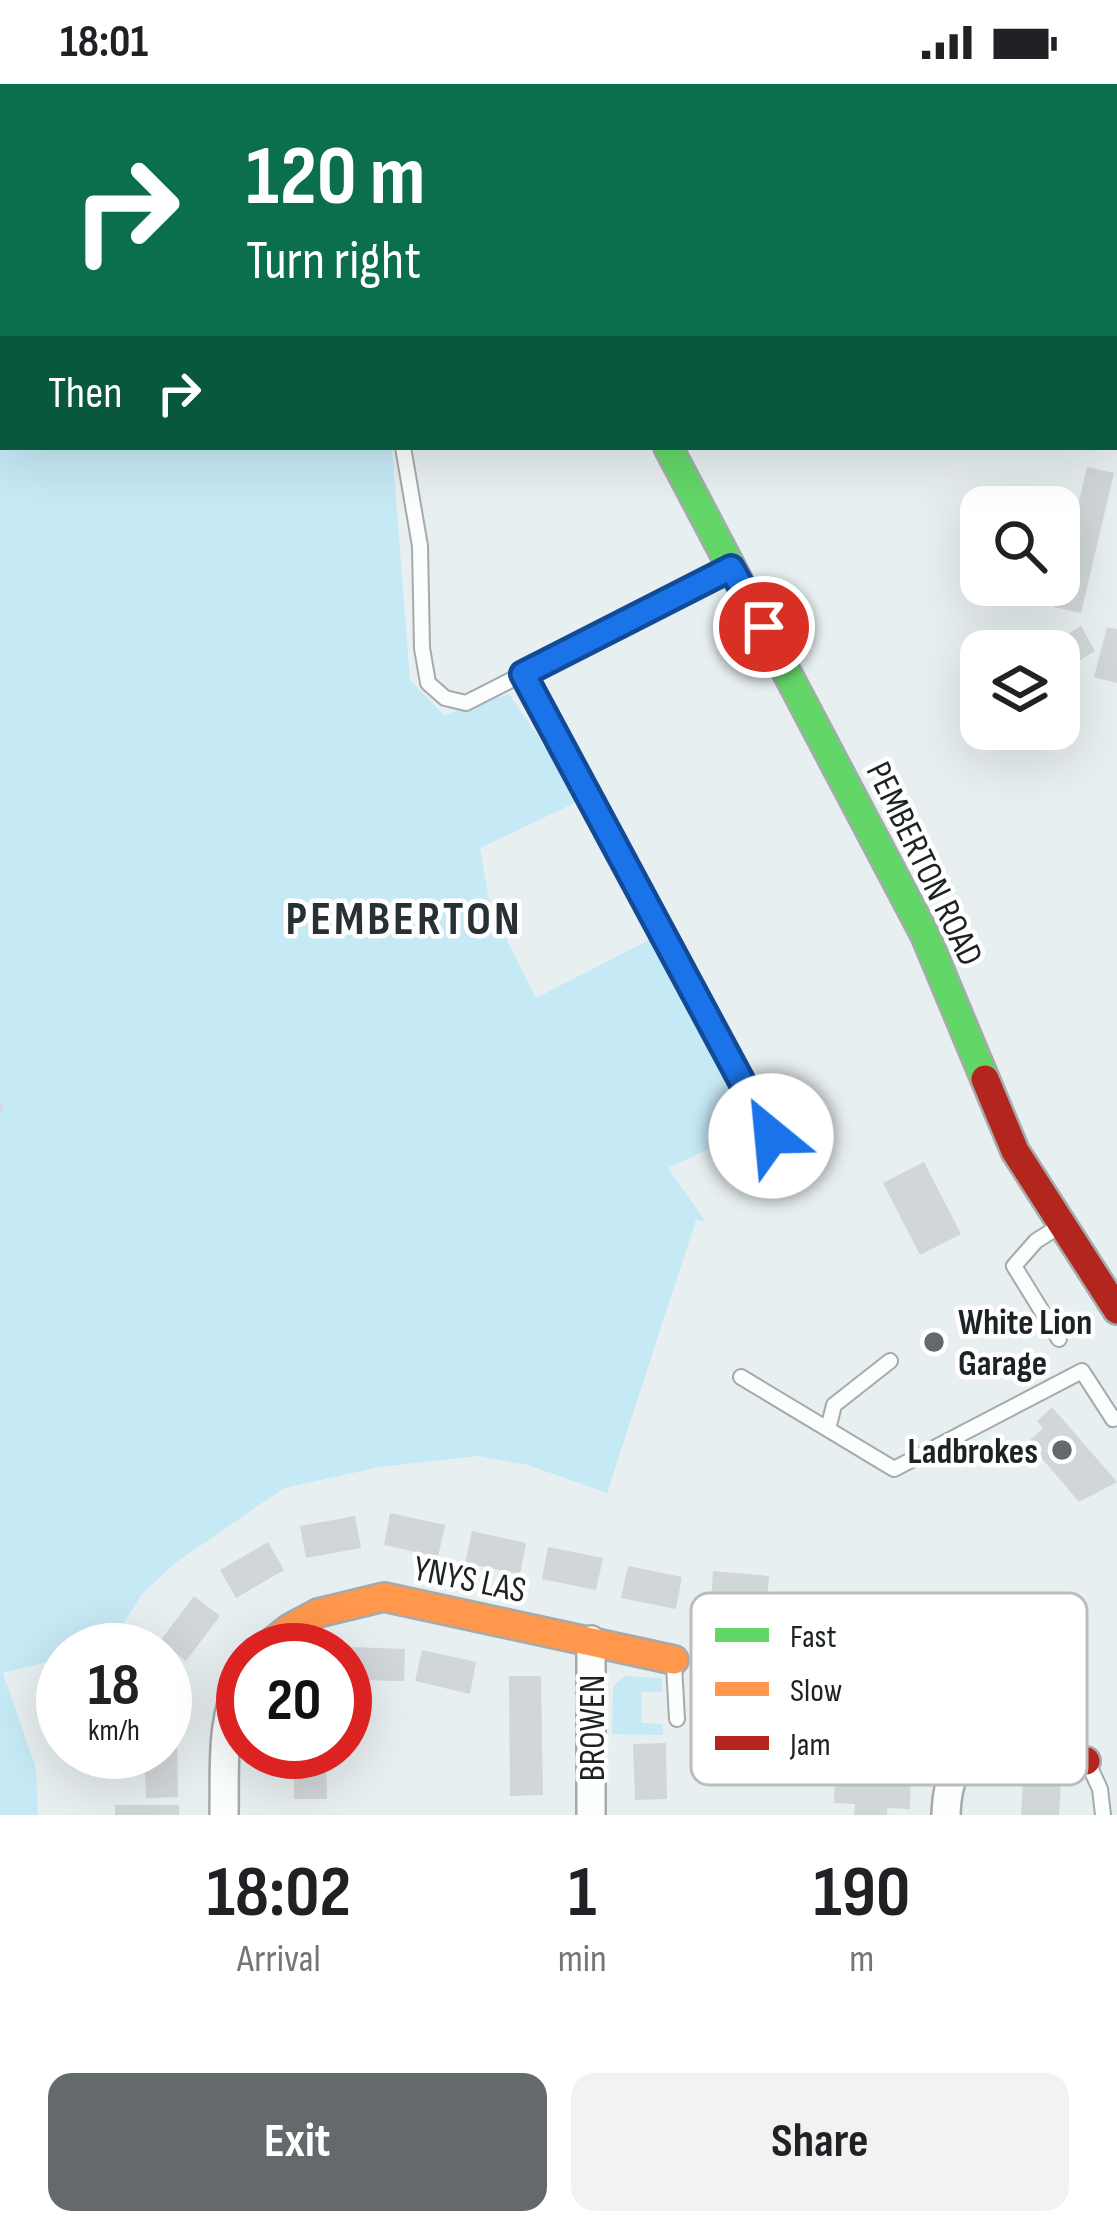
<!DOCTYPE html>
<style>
body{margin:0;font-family:"Sofia Sans Condensed",sans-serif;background:#f2f2f2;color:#202124;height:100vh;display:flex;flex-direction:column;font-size:45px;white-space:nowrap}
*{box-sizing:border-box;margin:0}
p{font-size:39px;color:#757577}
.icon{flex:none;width:66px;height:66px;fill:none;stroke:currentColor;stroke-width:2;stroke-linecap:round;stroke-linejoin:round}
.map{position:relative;height:1731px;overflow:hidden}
.sheet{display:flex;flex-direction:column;background:#fff;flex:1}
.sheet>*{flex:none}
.guide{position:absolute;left:0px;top:0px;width:1119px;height:366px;box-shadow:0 12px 48px #0002;background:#0b6e4f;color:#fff;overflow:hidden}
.fabs{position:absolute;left:960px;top:402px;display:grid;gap:24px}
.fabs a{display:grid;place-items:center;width:120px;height:120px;border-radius:24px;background:#fff;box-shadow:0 12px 48px #0002;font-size:60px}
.speed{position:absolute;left:36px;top:1539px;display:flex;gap:24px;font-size:60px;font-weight:700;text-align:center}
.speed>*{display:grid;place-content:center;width:156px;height:156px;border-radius:50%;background:#fff;box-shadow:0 12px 48px #0002;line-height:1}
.speed small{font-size:30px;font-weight:400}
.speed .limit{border:18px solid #d22;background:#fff;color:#111}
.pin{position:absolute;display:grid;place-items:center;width:102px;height:102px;color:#fff;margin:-51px;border:6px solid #fff;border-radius:50%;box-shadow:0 3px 12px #0007}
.me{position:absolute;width:132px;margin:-66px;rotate:332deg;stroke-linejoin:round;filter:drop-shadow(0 0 9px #0008)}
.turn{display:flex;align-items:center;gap:42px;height:252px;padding:0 48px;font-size:54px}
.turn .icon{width:156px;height:156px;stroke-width:2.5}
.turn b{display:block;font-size:84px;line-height:102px}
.then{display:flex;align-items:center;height:114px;padding:0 48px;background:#0003;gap:24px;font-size:45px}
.eta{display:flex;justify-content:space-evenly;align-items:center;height:204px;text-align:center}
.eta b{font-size:72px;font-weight:700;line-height:84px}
.cta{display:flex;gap:24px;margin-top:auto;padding:24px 48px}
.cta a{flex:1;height:138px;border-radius:24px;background:#646a6c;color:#fff;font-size:48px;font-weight:700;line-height:138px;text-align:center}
.cta a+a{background:#f2f2f2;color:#202124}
.status{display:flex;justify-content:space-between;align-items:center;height:84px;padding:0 60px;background:#fff;direction:ltr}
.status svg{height:33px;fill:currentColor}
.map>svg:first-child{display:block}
.green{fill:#c6e9f6}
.building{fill:#d1d6d8}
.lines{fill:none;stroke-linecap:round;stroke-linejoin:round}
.lane-casing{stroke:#a5aaac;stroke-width:18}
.street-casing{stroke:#a5aaac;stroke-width:32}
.fast-casing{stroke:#a5aaac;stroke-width:32}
.slow-casing{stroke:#a5aaac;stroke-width:32}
.jam-casing{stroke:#a5aaac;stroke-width:32}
.path{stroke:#d5d7d8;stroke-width:4.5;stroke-dasharray:9 9;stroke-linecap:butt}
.lane{stroke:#fcfdfd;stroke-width:14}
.street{stroke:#fcfdfd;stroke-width:27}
.fast{stroke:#63d668;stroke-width:27}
.slow{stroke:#ff974d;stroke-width:27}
.jam{stroke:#b3261e;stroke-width:27}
.route-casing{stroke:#114b97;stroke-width:30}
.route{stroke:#1a73e8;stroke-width:21}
.poi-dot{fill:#646a6c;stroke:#fff;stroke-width:4.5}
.labels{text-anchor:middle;stroke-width:9;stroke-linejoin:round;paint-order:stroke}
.street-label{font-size:36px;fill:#1d2224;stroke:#fff}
.poi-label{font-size:36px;font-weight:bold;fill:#1d2224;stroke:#fff;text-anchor:start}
.district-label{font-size:48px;font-weight:bold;letter-spacing:3px;fill:#273135;stroke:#fff}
.key{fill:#fff;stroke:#bbbdbd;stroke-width:3}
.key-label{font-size:33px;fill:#1d2224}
</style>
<div class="status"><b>18:01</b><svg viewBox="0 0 49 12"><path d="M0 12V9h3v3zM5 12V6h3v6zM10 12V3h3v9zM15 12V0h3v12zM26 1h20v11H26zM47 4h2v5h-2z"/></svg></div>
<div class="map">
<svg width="1117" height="1731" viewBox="0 0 1117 1731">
<rect width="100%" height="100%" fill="#e8eff1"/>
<path class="green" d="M0,231H3V363H392L410,596L444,631L509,610L581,716L480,764L490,822L536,914L657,852L760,1041L668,1084L706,1138L696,1136L607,1409L528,1381L478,1372L380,1383L284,1404L175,1479L142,1510L108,1564L63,1566V1574L3,1589L36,1684L38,1731H0Z
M625,1592L662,1594V1608H642L641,1639L663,1640V1651L612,1650L613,1602Z"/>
<path class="building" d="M1087,383L1114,389L1081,529L1054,523Z
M1081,542L1095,567L1059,589V567H1040Z
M1107,543L1117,545V599L1094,593Z
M924,1078L961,1150L920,1171L883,1099Z
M1052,1323L1117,1398L1079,1418L1028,1358L1043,1344L1037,1337Z
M390,1429L445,1441L438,1473L384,1461Z
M355,1432L361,1464L306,1474L300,1442Z
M472,1447L526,1459L520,1490L465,1479Z
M268,1458L284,1486L236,1514L220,1486Z
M548,1463L603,1474L596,1506L542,1495Z
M628,1482L682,1493L676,1525L621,1514Z
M713,1487L769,1492L766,1524L711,1519Z
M194,1512L220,1532L186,1577L160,1557Z
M349,1563L405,1565L404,1597L349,1596Z
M422,1566L476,1578L470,1610L415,1597Z
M509,1592H541L543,1711L510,1712Z
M165,1594H176L178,1713L146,1714L144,1668H165Z
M666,1659L667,1715L635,1716L633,1660Z
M294,1668H326L327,1715H294Z
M835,1684L911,1687L910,1725L887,1724V1731H854L855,1720L834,1719Z
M1023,1697L1061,1700L1059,1731H1021Z
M115,1721H179V1731H115Z"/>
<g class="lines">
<g class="lane-casing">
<path id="lane" d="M0,120L3,121
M403,363L420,462L422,564L428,599L445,614L466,619L729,485
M523,590L771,1052
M1058,1143L1036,1157L1014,1182L1059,1255
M741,1293L894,1385L1082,1287L1113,1335L1117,1334
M828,1345L834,1321L890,1277
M674,1581L677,1635
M1055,1666L1079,1597
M1088,1679L1100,1705L1103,1731"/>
</g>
<g class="street-casing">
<path id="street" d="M948,3L949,0
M224,1731C225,1683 220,1634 243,1591
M591,1731V1556
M946,1731C947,1694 956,1677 985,1653"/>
</g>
<g class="fast-casing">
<path id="fast" d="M469,0L484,3
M668,363L925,851L985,995"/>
</g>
<g class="slow-casing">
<path id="slow" d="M428,0L432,3
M1116,142H1117
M262,1566L290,1544L318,1529L384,1513L674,1576"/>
</g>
<g class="jam-casing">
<path id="jam" d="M985,995L1015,1067L1117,1226
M916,1637L1086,1677"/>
</g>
<path class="path" d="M0,1020V1028
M708,1566L815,1574L900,1605"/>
<use href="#lane" class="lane"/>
<use href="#street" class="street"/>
<use href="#fast" class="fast"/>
<use href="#slow" class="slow"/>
<use href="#jam" class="jam"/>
</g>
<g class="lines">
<g class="route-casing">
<path id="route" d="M764,543L731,484L523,590L771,1052"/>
</g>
<use href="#route" class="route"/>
</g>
<g class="poi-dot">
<circle cx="934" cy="1258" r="12"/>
<circle cx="1062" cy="1366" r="12"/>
</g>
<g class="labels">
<g class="street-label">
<text transform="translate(926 779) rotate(64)" y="13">PEMBERTON ROAD</text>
<text transform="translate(470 1494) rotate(12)" y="13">YNYS LAS</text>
<text transform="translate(591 1644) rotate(-90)" y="13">BROWEN</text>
</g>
<g class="poi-label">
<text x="958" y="1250">White Lion<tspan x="958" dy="41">Garage</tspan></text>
<text x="1038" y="1379" text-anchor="end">Ladbrokes</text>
</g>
<g class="district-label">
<text x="404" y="850">PEMBERTON</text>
</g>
</g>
<rect x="691" y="1509" width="396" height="192" rx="18" class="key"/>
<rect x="715" y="1544" width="54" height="14" fill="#63d668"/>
<rect x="715" y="1598" width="54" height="14" fill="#ff974d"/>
<rect x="715" y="1652" width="54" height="14" fill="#b3261e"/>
<g class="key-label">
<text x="790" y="1563">Fast</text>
<text x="790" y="1617">Slow</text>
<text x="790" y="1671">Jam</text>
</g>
</svg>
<div class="fabs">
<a><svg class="icon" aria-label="search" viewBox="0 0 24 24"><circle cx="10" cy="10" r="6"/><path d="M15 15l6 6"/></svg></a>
<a><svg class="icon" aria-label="layers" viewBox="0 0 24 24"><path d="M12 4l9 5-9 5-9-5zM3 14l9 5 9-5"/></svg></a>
</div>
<div class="speed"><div>18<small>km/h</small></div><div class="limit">20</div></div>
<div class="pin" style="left:764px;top:543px;background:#d93025"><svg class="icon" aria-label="arrive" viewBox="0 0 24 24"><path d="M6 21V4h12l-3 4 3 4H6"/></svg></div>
<svg class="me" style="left:771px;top:1052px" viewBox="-20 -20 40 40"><circle r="19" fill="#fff"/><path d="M0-13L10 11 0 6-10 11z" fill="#1a73e8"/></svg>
<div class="guide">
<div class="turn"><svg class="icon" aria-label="right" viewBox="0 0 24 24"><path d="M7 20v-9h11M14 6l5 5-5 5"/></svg><div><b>120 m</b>Turn right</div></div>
<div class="then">Then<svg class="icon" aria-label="right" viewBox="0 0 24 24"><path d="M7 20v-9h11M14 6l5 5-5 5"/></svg></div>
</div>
</div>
<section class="sheet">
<div class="eta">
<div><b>18:02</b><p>Arrival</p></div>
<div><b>1</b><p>min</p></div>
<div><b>190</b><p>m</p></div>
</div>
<div class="cta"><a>Exit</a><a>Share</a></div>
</section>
